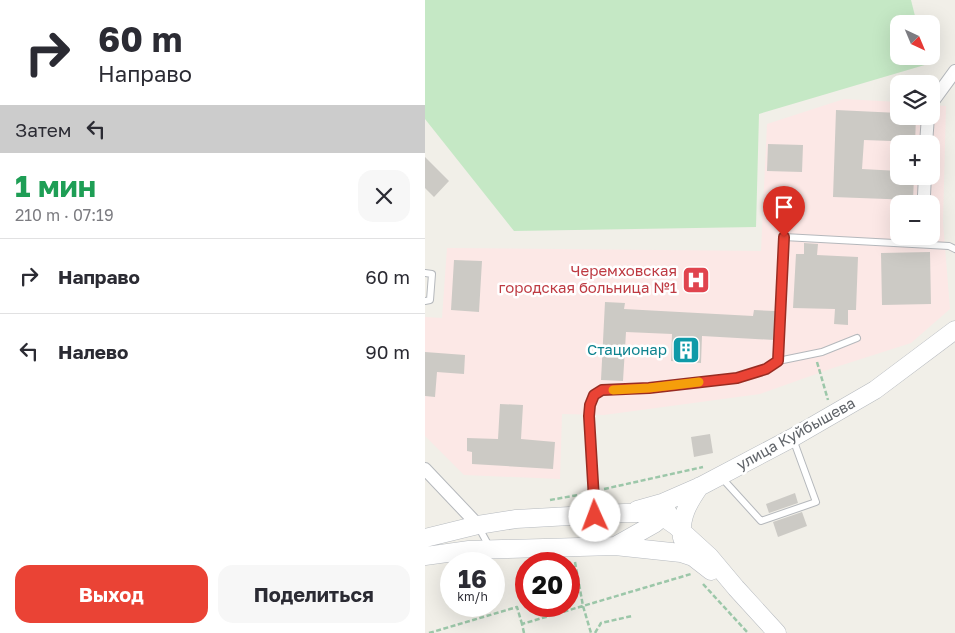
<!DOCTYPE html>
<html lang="ru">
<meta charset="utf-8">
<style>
body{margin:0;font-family:"Golos Text",sans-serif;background:#f7f7f7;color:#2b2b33;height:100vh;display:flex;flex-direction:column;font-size:19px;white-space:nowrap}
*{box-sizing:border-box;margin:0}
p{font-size:16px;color:#7c7c81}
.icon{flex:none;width:28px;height:28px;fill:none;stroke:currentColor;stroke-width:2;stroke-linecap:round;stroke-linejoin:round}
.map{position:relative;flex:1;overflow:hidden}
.drawer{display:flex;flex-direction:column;background:#fff;width:425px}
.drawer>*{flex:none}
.banner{background:#fff;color:#2b2b33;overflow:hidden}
.needle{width:32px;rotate:136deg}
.buttons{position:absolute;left:465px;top:15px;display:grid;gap:10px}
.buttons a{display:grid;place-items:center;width:50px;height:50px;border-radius:10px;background:#fff;box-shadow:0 5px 20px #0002;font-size:25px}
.speed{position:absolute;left:15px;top:552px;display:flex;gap:10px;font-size:25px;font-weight:700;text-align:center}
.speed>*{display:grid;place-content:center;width:65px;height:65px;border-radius:50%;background:#fff;box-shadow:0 5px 20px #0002;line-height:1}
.speed small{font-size:12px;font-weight:400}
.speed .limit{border:8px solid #d22;background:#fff;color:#111}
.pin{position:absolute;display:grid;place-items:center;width:42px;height:42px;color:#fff;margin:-51px -21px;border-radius:50% 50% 50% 0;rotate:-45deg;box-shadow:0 0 5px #0007}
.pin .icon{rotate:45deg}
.me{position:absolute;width:55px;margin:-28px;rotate:358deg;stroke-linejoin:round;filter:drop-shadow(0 0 4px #0008)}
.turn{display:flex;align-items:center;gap:18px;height:105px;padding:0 15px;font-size:22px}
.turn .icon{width:65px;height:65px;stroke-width:2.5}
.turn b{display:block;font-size:35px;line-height:42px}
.then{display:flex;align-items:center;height:48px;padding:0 15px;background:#0003;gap:10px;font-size:19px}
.round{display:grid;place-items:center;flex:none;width:52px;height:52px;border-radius:15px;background:#f7f7f7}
.summary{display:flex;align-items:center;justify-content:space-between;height:85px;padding:0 15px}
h1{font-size:30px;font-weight:700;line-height:38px;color:#1e9e55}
.cta{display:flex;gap:10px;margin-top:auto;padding:10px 15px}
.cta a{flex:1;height:58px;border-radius:15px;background:#ea4335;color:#fff;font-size:20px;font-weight:700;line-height:58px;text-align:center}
.cta a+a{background:#f7f7f7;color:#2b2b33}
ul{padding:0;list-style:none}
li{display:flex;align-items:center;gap:15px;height:75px;padding:0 15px;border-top:1px solid #e1e1e2}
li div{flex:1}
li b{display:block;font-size:19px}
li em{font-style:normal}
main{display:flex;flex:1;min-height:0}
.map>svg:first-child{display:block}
.medical{fill:#fce8e6;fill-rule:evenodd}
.green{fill:#c5e8c5}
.building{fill:#cccac5}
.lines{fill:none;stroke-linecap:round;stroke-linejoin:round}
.lane-casing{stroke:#b5b8bc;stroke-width:8}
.street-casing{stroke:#b5b8bc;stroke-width:14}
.secondary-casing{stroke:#b6babf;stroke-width:19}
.path{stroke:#9cc7a9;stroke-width:2.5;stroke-dasharray:5 2.5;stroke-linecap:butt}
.lane{stroke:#fff;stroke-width:6}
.street{stroke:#fff;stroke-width:12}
.secondary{stroke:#fff;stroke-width:18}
.route-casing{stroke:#982c22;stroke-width:12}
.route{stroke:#ea4335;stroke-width:9}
.slow{stroke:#f59e0b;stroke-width:9}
.labels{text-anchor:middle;stroke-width:5;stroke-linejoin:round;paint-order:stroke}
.health-label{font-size:15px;fill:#be3a42;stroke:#fff;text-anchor:end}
.culture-label{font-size:15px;fill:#0d838f;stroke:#fff;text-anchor:end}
.street-label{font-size:15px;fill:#5f6368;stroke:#fff}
</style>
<main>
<section class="drawer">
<div class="banner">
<div class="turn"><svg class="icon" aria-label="right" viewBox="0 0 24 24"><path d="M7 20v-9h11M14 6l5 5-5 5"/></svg><div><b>60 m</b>Направо</div></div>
<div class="then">Затем<svg class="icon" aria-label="left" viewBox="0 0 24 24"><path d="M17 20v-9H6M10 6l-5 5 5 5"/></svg></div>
</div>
<div class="summary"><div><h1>1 мин</h1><p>210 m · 07:19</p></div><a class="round"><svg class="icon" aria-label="close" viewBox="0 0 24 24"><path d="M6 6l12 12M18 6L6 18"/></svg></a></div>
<ul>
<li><svg class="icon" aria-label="right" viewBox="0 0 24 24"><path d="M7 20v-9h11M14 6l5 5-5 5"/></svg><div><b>Направо</b></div><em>60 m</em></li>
<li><svg class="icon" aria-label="left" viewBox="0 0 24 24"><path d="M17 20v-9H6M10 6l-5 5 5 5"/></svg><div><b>Налево</b></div><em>90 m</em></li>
</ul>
<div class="cta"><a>Выход</a><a>Поделиться</a></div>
</section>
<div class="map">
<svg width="530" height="633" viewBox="0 0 530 633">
<rect width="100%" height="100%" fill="#f1efe8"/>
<path class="medical" d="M419,99L474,102V116H506V105L521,106L518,222L525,309L486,343L408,368L335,394L179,415L137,414L135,479L39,475L0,436V317L17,318L22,248L336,251L342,124ZM474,144H506V176H474ZM474,204H506V236H474Z"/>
<path class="green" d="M0,0H486L492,24H474V56H501L503,64L334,114L331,227L89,231L0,119Z"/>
<path class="building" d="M411,110L474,113V116H491L490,144H466V141L439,140L437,169L474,171V176H489L488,200L408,197Z
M343,144L378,145L377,172L342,171Z
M0,157L24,181L9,197L0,188Z
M379,243L393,244L392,255L433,257L431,310H423V325L409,324L410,309L368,308L371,254H379Z
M505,252L506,304L457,305L456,253Z
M29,260L57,261L54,312L26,310Z
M180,302L200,303L199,309L328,316L329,310L350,311L349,340L277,336L276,363L246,361L247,334L201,332L198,381L176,380Z
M0,352L40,355L39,374L12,372L10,397L0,396Z
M75,404L98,405L96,439L130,442L128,469L47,464V452L42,451V438L73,439Z
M285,434L288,453L269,457L266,437Z
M370,493L373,503L344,513L341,504Z
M377,512L382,526L353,537L348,522Z"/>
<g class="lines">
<g class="lane-casing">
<path id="lane" d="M0,273L7,274L5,300L0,301
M353,361L397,352L432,338
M296,477L336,521L391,502L368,439
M170,514L164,416L165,405L169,395L177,390L224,388L312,378L341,369L353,361L359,237L524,246L530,249
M53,526L65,548"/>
</g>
<g class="street-casing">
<path id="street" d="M506,104L530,71
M501,144L503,116
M499,195L500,176
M0,469L53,525"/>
</g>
<g class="secondary-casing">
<path id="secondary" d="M212,510L237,503L276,486L367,438L450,390L530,330
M0,538L53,525L91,519L199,513H219L238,517L251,526L285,557L311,588L352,633
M257,538C255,517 263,503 275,486
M190,546L229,524L243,513
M0,556L44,550L190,546L256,553L268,557L286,571"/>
</g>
<path class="path" d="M392,362L403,400
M179,489L278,467
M125,500L159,494
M150,562L158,606L166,633
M278,584L323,633
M4,633L92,607L97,624
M99,633L97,624L266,574
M170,633L176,623L207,616"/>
<use href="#lane" class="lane"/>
<use href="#street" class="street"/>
<use href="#secondary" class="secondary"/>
</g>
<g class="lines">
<g class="route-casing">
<path id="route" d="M170,516L164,416L165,405L169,395L177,390L224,388L312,378L341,369L353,361L359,237"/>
</g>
<use href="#route" class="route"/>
<path class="slow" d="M188,390L224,388L274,382"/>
</g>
<defs>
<g id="hospital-square" transform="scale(1.4375)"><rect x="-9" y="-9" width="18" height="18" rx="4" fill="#e0444e" stroke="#fff"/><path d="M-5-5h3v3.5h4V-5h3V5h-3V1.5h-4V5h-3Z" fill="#fff"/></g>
<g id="building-square" transform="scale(1.4375)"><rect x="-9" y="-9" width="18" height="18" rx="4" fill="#0f9aa8" stroke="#fff"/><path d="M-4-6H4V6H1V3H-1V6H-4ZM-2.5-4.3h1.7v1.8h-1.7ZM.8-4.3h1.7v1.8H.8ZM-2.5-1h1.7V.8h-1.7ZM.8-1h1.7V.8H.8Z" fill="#fff"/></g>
</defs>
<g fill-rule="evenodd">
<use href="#hospital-square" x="271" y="280"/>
<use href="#building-square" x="261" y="350"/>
</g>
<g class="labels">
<g class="health-label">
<text x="252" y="276">Черемховская<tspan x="252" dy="17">городская больница №1</tspan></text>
</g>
<g class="culture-label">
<text x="242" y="355">Стационар</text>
</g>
<g class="street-label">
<text transform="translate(371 434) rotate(-29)" y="5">улица Куйбышева</text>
</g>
</g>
</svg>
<div class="buttons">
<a><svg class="needle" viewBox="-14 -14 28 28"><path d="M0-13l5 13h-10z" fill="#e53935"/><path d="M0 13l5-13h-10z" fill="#7c7c81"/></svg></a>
<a><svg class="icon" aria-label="layers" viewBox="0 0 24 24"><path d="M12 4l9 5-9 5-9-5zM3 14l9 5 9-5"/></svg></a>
<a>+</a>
<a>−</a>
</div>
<div class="speed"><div>16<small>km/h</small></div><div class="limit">20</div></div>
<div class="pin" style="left:359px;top:237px;background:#d93025"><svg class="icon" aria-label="arrive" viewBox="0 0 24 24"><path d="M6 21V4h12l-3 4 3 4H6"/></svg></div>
<svg class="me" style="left:170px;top:516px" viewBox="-20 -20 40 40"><circle r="19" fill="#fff"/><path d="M0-13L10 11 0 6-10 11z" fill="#ea4335"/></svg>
</div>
</main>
